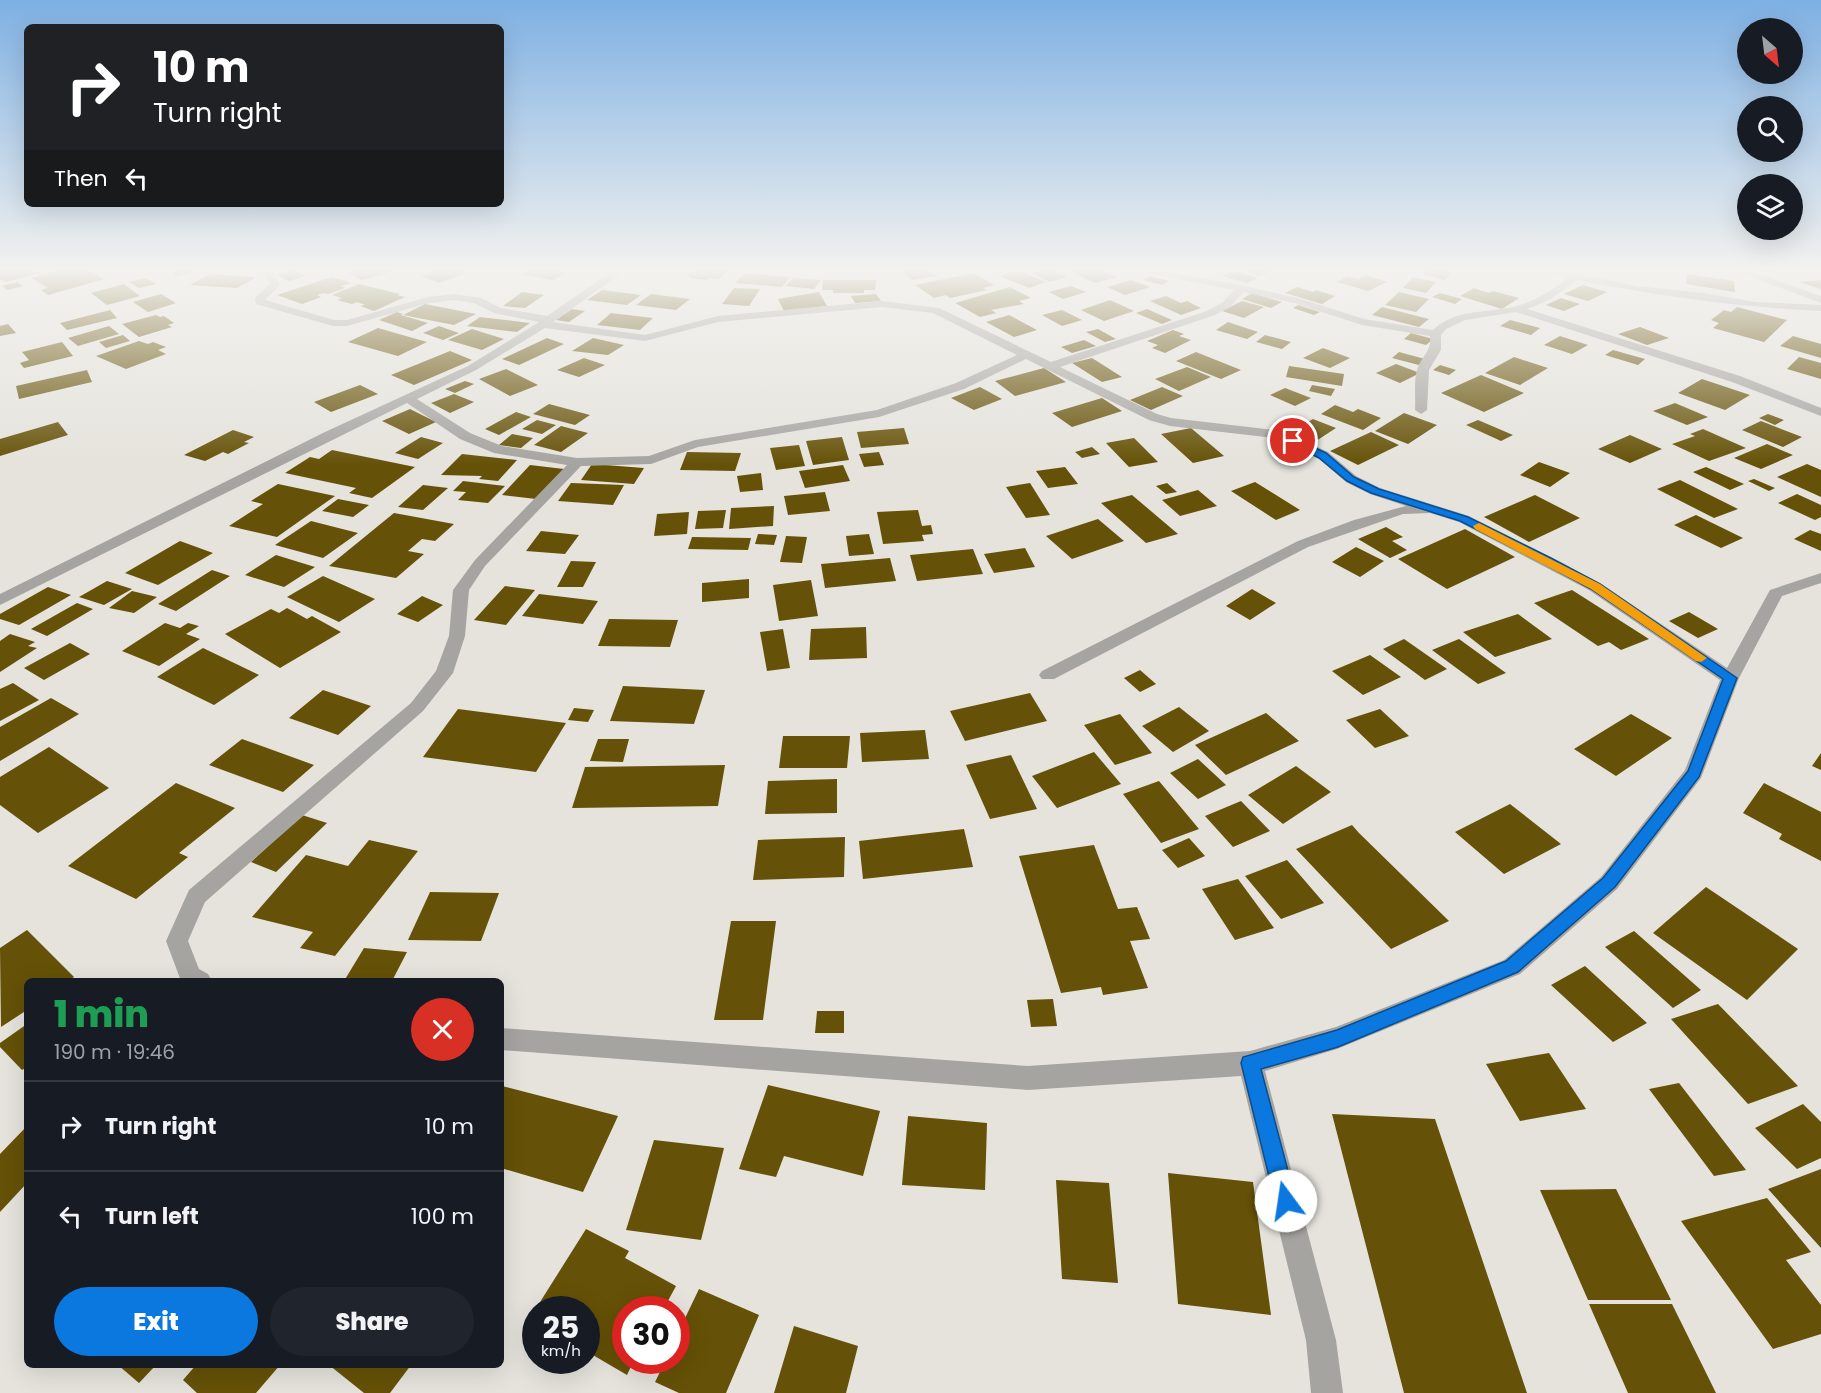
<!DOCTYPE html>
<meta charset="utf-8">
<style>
body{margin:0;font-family:Poppins,sans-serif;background:#20242c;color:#f1f3f6;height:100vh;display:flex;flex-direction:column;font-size:22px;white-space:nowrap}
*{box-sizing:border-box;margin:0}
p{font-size:20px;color:#9ea1a6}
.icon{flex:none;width:33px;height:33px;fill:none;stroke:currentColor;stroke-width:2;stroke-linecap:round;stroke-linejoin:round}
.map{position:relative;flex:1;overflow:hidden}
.sheet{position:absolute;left:24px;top:978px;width:480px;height:390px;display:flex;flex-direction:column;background:#171b24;border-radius:9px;box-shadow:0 6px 24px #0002}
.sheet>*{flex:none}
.banner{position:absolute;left:24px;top:24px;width:480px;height:183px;border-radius:9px;box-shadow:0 6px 24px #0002;background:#202124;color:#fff;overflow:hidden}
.needle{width:39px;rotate:152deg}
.buttons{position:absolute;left:1737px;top:18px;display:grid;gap:12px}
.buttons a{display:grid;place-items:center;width:66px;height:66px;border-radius:50%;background:#171b24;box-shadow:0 6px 24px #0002;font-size:30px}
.speed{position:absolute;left:522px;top:1296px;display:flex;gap:12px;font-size:30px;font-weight:700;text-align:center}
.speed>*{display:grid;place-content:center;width:78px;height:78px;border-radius:50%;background:#171b24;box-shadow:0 6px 24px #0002;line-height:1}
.speed small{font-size:15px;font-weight:400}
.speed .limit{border:9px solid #d22;background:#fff;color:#111}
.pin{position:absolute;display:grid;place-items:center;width:51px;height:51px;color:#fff;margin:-26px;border:3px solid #fff;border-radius:50%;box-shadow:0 2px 6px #0007}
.me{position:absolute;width:66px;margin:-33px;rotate:346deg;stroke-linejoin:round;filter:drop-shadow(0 0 4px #0008)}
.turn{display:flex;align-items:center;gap:21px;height:126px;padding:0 30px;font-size:27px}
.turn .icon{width:78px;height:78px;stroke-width:2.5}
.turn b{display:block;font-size:42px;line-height:51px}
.then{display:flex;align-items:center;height:57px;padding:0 30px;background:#0003;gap:12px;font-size:22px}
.round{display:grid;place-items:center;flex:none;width:63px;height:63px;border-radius:32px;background:#20242c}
.summary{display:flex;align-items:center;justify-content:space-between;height:102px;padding:0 30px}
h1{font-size:36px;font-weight:800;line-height:45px;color:#1e9e55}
.action{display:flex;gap:12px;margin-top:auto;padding:12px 30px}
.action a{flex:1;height:69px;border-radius:36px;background:#0b78e0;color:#fff;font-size:24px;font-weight:800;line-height:69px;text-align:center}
.action a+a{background:#20242c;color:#f1f3f6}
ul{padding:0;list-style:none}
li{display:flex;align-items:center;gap:18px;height:90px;padding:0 30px;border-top:2px solid #363941}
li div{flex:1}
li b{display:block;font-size:22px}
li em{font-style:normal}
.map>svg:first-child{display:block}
.building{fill:#655107}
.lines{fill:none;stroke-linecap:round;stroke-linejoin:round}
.street{fill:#a5a4a1;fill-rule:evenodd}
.route{fill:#0b78e0;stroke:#074e92;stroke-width:1.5}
.slow{fill:#f59e0b}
</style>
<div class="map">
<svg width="1821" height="1393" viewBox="0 0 1821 1393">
<rect width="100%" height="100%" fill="#e5e3dc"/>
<path class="building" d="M0,270H35L41,273L6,282L0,279Z
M61,270H88L104,279L48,295L41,290L48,288L31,278Z
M172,270H200V271L175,276Z
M293,270L306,276L289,281L276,275Z
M357,270H393L394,271L362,280L348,273Z
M426,270H470V271L440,283L421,276L431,272Z
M528,270H564L562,271L568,272L553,280L520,274Z
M692,270H729L719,279L709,278L707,280L689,278L691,276H686Z
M900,270H929L936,276L912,280Z
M1017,270L1046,282L1029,288L1000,276Z
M1041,270H1053L1067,277L1050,282L1031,273Z
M1066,270H1101L1117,277L1095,283Z
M1233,270L1258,278L1247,283L1222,276Z
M1243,270H1274L1259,276Z
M1427,270H1449L1453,271L1445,280L1422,274Z
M744,273L790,277L782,287L735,283Z
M974,273L994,285L983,288L987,290L950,298L946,295L934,298L915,285Z
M210,274L257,277L237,288L190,285Z
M1687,274L1734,281L1735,292L1686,284Z
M1366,275L1387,282L1368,291L1337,282L1348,276L1358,279Z
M1150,276L1169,281L1162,285L1143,280Z
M332,277L351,283L341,286L345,288L328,294L323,293L317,295L321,297L302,304L277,295Z
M1413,277L1436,282L1426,293L1403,288Z
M146,278L156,284L139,288L129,282Z
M793,278L821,280L814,289L786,286Z
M823,280H876L875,290H864V293H833V290H822Z
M1131,280L1150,287L1125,295L1107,287Z
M1821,280V289L1799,282Z
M17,282L23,286L8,290L2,286Z
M124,284L140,296L107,305L91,293Z
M359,284L400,294L397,295L405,297L374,311L360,306L365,305L357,302L352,304L337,300L342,298L332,295Z
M1583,285L1607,292L1588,301L1564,294Z
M1071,286L1086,292L1063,299L1049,292Z
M1010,287L1031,298L1019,301L1024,304L991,310L996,313L980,317L955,303Z
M1297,287L1313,292L1316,290L1335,296L1322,304L1285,293Z
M734,288L760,289L749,306L722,304Z
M1474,288L1489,293L1493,291L1519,298L1502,309L1460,296Z
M602,290L641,295L627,305L587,300Z
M522,292L544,295L525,308L503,306Z
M819,292L827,306L784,311L778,299Z
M1399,292L1429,299L1416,312L1385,305Z
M1252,293L1282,302L1271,308L1242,299Z
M1440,293L1462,299L1455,304L1432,297Z
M161,294L176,303L148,312L133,302Z
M651,294L690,299L676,310L636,305Z
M876,294L881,301L855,303L851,296Z
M1166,296L1181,303L1187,301L1201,308L1181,315L1150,301Z
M1561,298L1580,304L1564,311L1546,305Z
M1110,300L1134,311L1104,321L1081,310Z
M1242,301L1264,307L1244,318L1222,311Z
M425,304L476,314L454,325L403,315Z
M1298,305L1320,312L1314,315L1293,308Z
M1382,307L1429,319L1419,327L1372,315Z
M1737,307L1787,320L1764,342L1713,328L1719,323L1711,320L1724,310L1731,312Z
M572,309L585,311L569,322L556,320Z
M1147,309L1172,320L1162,324L1136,313Z
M110,310L117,318L67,330L60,323Z
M1062,310L1082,320L1062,326L1042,315Z
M397,312L403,314L401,315L428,323L412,331L379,320Z
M611,313L653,318L640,330L597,325Z
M156,315L160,317L164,316L174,323L168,325L172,327L139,337L122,324Z
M1009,315L1037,330L1014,337L986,322Z
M480,317L530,323L517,332L467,326Z
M1510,320L1540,328L1531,335L1500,326Z
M1228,322L1258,332L1247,339L1216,330Z
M8,324L16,333L0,336V326Z
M109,326L119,334L78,346L68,338Z
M439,326L459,333L443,340L423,333Z
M1640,327L1669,338L1647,345L1618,334Z
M378,328L427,342L398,356L348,342Z
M472,329L504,339L482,350L448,340Z
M1098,329L1116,339L1105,342L1086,332Z
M1173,330L1184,334L1179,336L1191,340L1165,353L1152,348L1158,345L1147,341Z
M1411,333L1433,339L1426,345L1404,339Z
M123,335L130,341L106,348L99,342Z
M1265,335L1291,342L1282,349L1256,342Z
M1560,336L1588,345L1572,354L1544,345Z
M1793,336L1821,344V358L1780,346Z
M547,338L564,344L519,365L502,359Z
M593,338L624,345L608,355L572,351Z
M1084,340L1096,346L1072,353L1061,347Z
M139,341L148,344L153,342L166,347L158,350L166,354L126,369L96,356Z
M62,342L73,356L24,368L20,363L29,360L22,352Z
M1323,348L1350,358L1330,368L1303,358Z
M1613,350L1645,359L1638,365L1605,355Z
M450,351L472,360L414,385L391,375Z
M1196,352L1241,370L1221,379L1176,361Z
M1399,352L1425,359L1419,365L1392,358Z
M1514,357L1548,368L1520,385L1485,373Z
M1799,357L1821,363V379L1787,369Z
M584,358L605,365L579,377L557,370Z
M1092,358L1122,377L1102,382L1072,363Z
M1396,364L1420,373L1400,383L1376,373Z
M1440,365L1456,370L1449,375L1433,370Z
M1289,366L1344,374L1342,386L1286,377Z
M1187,367L1211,377L1179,391L1155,379Z
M1044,368L1066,382L1015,396L995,381Z
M506,369L538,385L510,396L479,379Z
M87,370L92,382L19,399L16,386Z
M1481,375L1524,393L1484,412L1441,393Z
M1702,379L1750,395L1725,410L1678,393Z
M465,381L474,384L455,393L445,389Z
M360,385L378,394L331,412L314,402Z
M1312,385L1335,389L1331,396L1309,391Z
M980,387L1002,399L974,410L951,398Z
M1162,387L1183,396L1151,410L1130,400Z
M1285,388L1311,398L1295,406L1270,395Z
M454,394L474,402L450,413L431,403Z
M1102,398L1122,411L1072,427L1052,413Z
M1675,403L1708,417L1687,425L1653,411Z
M549,404L590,415L575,425L533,414Z
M1335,405L1353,412L1358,409L1381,418L1363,430L1321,414Z
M410,409L436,422L409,434L382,421Z
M516,412L531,417L499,435L485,429Z
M1404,413L1437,425L1408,444L1375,431Z
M1768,414L1784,420L1775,425L1759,418Z
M1313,419L1336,428L1313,443L1289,433Z
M537,420L556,425L542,434L522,429Z
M1478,420L1513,435L1501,441L1466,425Z
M1761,421L1802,437L1783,447L1742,430Z
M58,422L68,435L0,456V439Z
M561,426L588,433L561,452L534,445Z
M904,428L909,444L861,448L857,432Z
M1191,428L1224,456L1193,463L1161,434Z
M1703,429L1746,448L1709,461L1672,444L1695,436L1690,434Z
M233,430L254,437L244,442L249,443L228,454L223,452L205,461L184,455Z
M1371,432L1399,445L1358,465L1330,451Z
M512,434L533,438L521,448L499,445Z
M1630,435L1662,449L1630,463L1598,449Z
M421,437L443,443L418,459L395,453Z
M842,437L849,460L813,465L806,441Z
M1134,438L1158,462L1129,467L1106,443Z
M1767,444L1793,455L1761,469L1734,458Z
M799,445L805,466L776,470L770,448Z
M1092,447L1100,454L1082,458L1075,452Z
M332,450L415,467L372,498L349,493L356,488L285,473L310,457L319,459Z
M687,452L741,453L735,471L680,470Z
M879,452L884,465L864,467L859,454Z
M462,454L517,460L498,481L479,479L482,476L441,475Z
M1539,462L1570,473L1550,487L1520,475Z
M592,464L644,468L634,484L581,480Z
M1807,464L1821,470V497L1777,477Z
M530,465L564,469L536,499L502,495Z
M843,465L850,481L805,488L799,471Z
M1065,467L1078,484L1048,488L1036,471Z
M1706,467L1744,484L1730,490L1693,472Z
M761,473L763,490L740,492L737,476Z
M1754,479L1775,488L1769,491L1748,481Z
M1680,480L1738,509L1714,518L1657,489Z
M463,481L505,486L488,503L458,500L466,492L453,491Z
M1255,482L1300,510L1276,520L1231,491Z
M571,483L624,485L613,505L558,501Z
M1030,483L1050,515L1026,518L1006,487Z
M1167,483L1177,492L1166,494L1156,486Z
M278,484L335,496L277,537L229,526L263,504L251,501Z
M423,485L448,488L423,510L398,507Z
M1198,490L1217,506L1180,516L1162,500Z
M825,492L830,511L788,515L784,496Z
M1797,494L1821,505V517L1815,520L1778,503Z
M1132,495L1178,534L1146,543L1101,503Z
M1535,495L1580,518L1529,542L1484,517Z
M338,499L369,505L353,517L322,511Z
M774,506L773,526L729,529L731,508Z
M726,510L723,528L695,529L698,511Z
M918,510L922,526L931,525L933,534L922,535L924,541L883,544L877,512Z
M689,512L687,534L654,536L657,514Z
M394,513L454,524L435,541L422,539L408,551L424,554L396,578L329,566Z
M1696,515L1743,538L1721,548L1674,525Z
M1098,519L1124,541L1072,559L1046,536Z
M311,521L358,533L323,558L275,545Z
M1386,527L1403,537L1392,541L1407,550L1390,558L1358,539Z
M1465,529L1515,557L1447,589L1398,559Z
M1810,530L1821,534V551L1794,539Z
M541,531L579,535L565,554L526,551Z
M758,534L777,535L774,545L755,544Z
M869,534L874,554L849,556L846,536Z
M786,536L807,537L802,563L780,562Z
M692,537L751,538L748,550L688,549Z
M180,541L213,553L158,585L125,573Z
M1356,547L1384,561L1360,577L1332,562Z
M1025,548L1035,567L994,573L984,554Z
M973,549L983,574L917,581L910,555Z
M276,555L315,567L284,587L245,575Z
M890,558L896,581L825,588L821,564Z
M571,561L596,562L583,587H557Z
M212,570L230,576L176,611L158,604Z
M323,576L375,599L339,622L287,597Z
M749,579V598L702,602V583Z
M811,580L818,616L779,621L773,585Z
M107,581L132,589L104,605L79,597Z
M505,586L535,590L506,625L474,620Z
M48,587L71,595L19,625L0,619V614Z
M1252,589L1276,603L1250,620L1226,606Z
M1572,590L1649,639L1621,650L1609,642L1598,646L1534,603Z
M132,591L157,597L134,613L109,608Z
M539,594L598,601L583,624L522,616Z
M422,596L443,605L418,622L397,614Z
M77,603L93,609L47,636L31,629Z
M287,608L307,619L312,616L341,632L280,668L225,634L271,609L279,613Z
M1689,612L1718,629L1698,638L1669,621Z
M1518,614L1552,639L1495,657L1463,632Z
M609,619L678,620L670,647L598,646Z
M165,623L180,628L188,623L199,626L186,634L200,639L159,666L122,651Z
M866,627L867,658L809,660L811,629Z
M783,629L790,668L767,671L760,632Z
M10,634L35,642L28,646L37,648L0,672V641Z
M1404,639L1447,669L1425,680L1383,649Z
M1459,639L1506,673L1478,684L1432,650Z
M70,643L90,654L44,680L24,668Z
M203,648L259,675L214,705L157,677Z
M1370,655L1401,677L1363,695L1332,671Z
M1140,670L1156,684L1140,692L1124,678Z
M13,683L39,700L0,721V689Z
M623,686L705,690L694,724L610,721Z
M323,690L371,706L338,735L289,718Z
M1030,693L1047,721L965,741L950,711Z
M51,698L79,714L0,761V727Z
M1179,707L1209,731L1173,752L1142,726Z
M574,708L594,710L588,722L568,720Z
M458,709L566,723L536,772L423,757Z
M1380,709L1409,736L1375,748L1346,720Z
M1266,713L1299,741L1226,775L1195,745Z
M1120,714L1152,753L1115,765L1084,725Z
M1631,714L1672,738L1616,776L1574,749Z
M925,730L929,759L862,762L860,733Z
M783,736H850L847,768H779Z
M242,739L314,765L283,792L209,765Z
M598,739H629L623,762L590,761Z
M49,747L109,788L38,833L0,805V777Z
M1094,752L1121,784L1057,808L1032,776Z
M1821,753V770L1812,766Z
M1011,755L1037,809L990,819L966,765Z
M1198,759L1226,785L1198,799L1170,773Z
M725,765L718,806L572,808L585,767Z
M1296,766L1331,792L1283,824L1248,795Z
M837,779V813L765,814L768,781Z
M1159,781L1199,829L1161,843L1123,794Z
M176,783L235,808L179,853L188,857L136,899L68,866Z
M1764,783L1821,812V861L1779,839L1782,834L1743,813Z
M1241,801L1270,831L1233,847L1205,816Z
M1510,804L1561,844L1504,874L1455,832Z
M302,815L327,823L276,872L251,862Z
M1352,825L1359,833L1449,921L1391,949L1296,849Z
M964,829L973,867L863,879L859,841Z
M845,837L844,877L753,880L758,840Z
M1189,838L1205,856L1178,868L1162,850Z
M369,840L418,851L335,956L300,948L313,932L252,917L306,855L348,866Z
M1094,845L1118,909L1137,907L1150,939L1130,941L1148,988L1103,995L1101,987L1061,993L1019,856Z
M1287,860L1324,903L1281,919L1245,876Z
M1238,879L1274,928L1235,940L1202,889Z
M1706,887L1798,949L1747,1000L1653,933Z
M430,892L499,893L481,941L408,940Z
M731,921H776L763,1020H714Z
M27,930L74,977L68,981H27V1010L1,1027L0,948Z
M1634,931L1701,990L1673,1008L1605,947Z
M364,948L407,952L392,981H344Z
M1585,966L1647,1023L1613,1042L1551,985Z
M1053,999L1057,1026L1031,1027L1027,1000Z
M1718,1004L1798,1086L1748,1104L1671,1019Z
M817,1011H844V1033H815Z
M27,1024V1067L22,1070L0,1047V1043Z
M1549,1053L1586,1109L1520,1121L1486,1064Z
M1679,1083L1746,1170L1714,1176L1649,1089Z
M768,1085L880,1111L863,1176L784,1156L776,1177L739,1169Z
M502,1086L618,1116L583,1192L501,1168Z
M1803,1104L1821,1122V1158L1797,1169L1755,1128Z
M1332,1114L1435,1119L1527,1393H1404Z
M908,1116L987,1123L985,1190L902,1185Z
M27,1126V1183L0,1212V1154Z
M654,1140L724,1148L701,1240L626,1230Z
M1821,1169V1248L1768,1189Z
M1168,1173L1253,1182L1271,1315L1178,1304Z
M1056,1180L1109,1183L1118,1283L1062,1279Z
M1616,1189L1671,1300H1588L1540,1190Z
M1767,1198L1811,1252L1786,1260L1821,1305V1334L1773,1349L1681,1221Z
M586,1229L629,1251L625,1258L676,1286L663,1310H626V1360H634L627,1375L586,1351V1310H536V1321L530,1318Z
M699,1289L759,1315L726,1393H679L655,1382L666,1360H676V1337Z
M1589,1304H1672L1716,1393H1628Z
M794,1326L858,1346L846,1393H774Z
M118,1365H156L139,1383Z
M196,1365H280L256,1393H197L183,1380Z
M329,1365H411L390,1393H364Z"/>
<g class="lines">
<path class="street" d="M262,270H272L280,285L265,300L334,320H347L428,297L454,294L481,298L501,308L547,316L614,270H626L553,322L645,335L718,316L882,301L939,308L1051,362L1207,311L1223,302L1234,290L1134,270H1157L1241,285L1301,299L1364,319L1433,330C1455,309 1485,313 1513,307C1533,302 1552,291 1568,278L1536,270H1557L1637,286L1704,293L1756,302L1821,305V311C1739,307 1658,296 1577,280L1551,299L1527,309L1740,376L1821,408V416L1732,382L1516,312L1465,320L1446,329L1441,335V350L1429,370L1427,410L1421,414L1415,410C1416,396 1413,380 1418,367C1423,355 1432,350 1430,336L1362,325L1294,303L1243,292L1231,306L1215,315L1060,367L1157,414L1171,418L1283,431L1328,452L1356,476L1380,488L1469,516L1601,584L1727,668L1770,590L1821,573V583L1782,596L1739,678L1701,778L1617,889L1520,974L1337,1049L1265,1071L1336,1340L1343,1393H1311L1306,1340L1241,1076L1028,1090L501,1050V1028L1028,1066L1250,1051L1336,1027L1504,960L1601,877L1685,770L1720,680L1589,590L1459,522L1430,513L1403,514L1308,547L1054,679H1042L1039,675L1042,671L1298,541L1354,520L1406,506L1370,494L1346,482L1318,458L1275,438L1170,426L1149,420L1026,359L964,389L879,417L698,447L651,464L581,466L485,566L469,590L465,636L453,673L423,711L205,902L188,941L199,969L208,974L212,981H181L166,941L189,890L411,703L436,671L449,636L453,590L475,560L567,465L494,453L460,439L407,403L0,605V594L325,432L468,366L539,322L494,313L474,303L454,300L429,303L347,326H333L256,304L255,298L270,284ZM882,307L933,313L1017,355L956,383L877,410L695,440L649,456L577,458L502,446L470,433L417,399L476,370L545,328L645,341L718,322Z
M1733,270H1748L1821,296V303Z"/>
</g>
<linearGradient id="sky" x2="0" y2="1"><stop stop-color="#7eb0e3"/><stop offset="0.58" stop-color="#f3f2ef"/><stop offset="1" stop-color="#f3f2ef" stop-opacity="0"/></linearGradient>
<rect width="1821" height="465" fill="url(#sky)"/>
<path class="route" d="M1289,439H1296L1326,453L1354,477L1379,489L1468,517L1551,558L1600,584L1737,678L1699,777L1615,887L1518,972L1338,1047L1261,1069L1296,1201L1293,1209L1286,1212L1278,1209L1275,1201L1241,1063L1243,1057L1337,1030L1506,961L1603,878L1688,771L1723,679L1591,589L1543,563L1460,521L1371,493L1347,481L1319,458L1289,443Z"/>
<path class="slow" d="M1479,523L1600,584L1707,658L1701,662L1696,661L1591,589L1475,529L1473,526Z"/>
</svg>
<div class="buttons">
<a><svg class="needle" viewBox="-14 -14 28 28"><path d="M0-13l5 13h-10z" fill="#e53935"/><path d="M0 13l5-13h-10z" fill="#9ea1a6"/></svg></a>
<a><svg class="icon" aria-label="search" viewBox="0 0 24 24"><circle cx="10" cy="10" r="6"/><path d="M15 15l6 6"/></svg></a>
<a><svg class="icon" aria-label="layers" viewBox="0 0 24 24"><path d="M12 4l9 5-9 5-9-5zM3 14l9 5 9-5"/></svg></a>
</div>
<div class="speed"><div>25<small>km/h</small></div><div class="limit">30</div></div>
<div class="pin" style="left:1293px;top:441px;background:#d93025"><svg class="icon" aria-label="arrive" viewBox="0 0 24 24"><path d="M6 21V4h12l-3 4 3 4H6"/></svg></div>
<svg class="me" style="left:1286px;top:1201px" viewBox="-20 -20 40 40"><circle r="19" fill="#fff"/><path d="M0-13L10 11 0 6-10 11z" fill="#0b78e0"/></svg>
<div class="banner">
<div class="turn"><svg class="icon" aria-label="right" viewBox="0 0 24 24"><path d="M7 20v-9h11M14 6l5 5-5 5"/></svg><div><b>10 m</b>Turn right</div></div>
<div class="then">Then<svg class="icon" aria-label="left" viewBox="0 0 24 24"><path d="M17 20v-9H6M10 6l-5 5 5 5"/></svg></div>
</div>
<section class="sheet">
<div class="summary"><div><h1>1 min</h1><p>190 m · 19:46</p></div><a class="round" style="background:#d93025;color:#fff"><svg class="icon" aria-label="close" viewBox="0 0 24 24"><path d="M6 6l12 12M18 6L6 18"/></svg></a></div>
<ul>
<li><svg class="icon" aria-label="right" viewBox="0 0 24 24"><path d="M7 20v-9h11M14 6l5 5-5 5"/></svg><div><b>Turn right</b></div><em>10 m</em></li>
<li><svg class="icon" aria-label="left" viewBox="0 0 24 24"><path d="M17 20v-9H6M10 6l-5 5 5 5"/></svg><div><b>Turn left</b></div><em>100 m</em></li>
</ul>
<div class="action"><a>Exit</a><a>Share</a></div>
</section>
</div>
